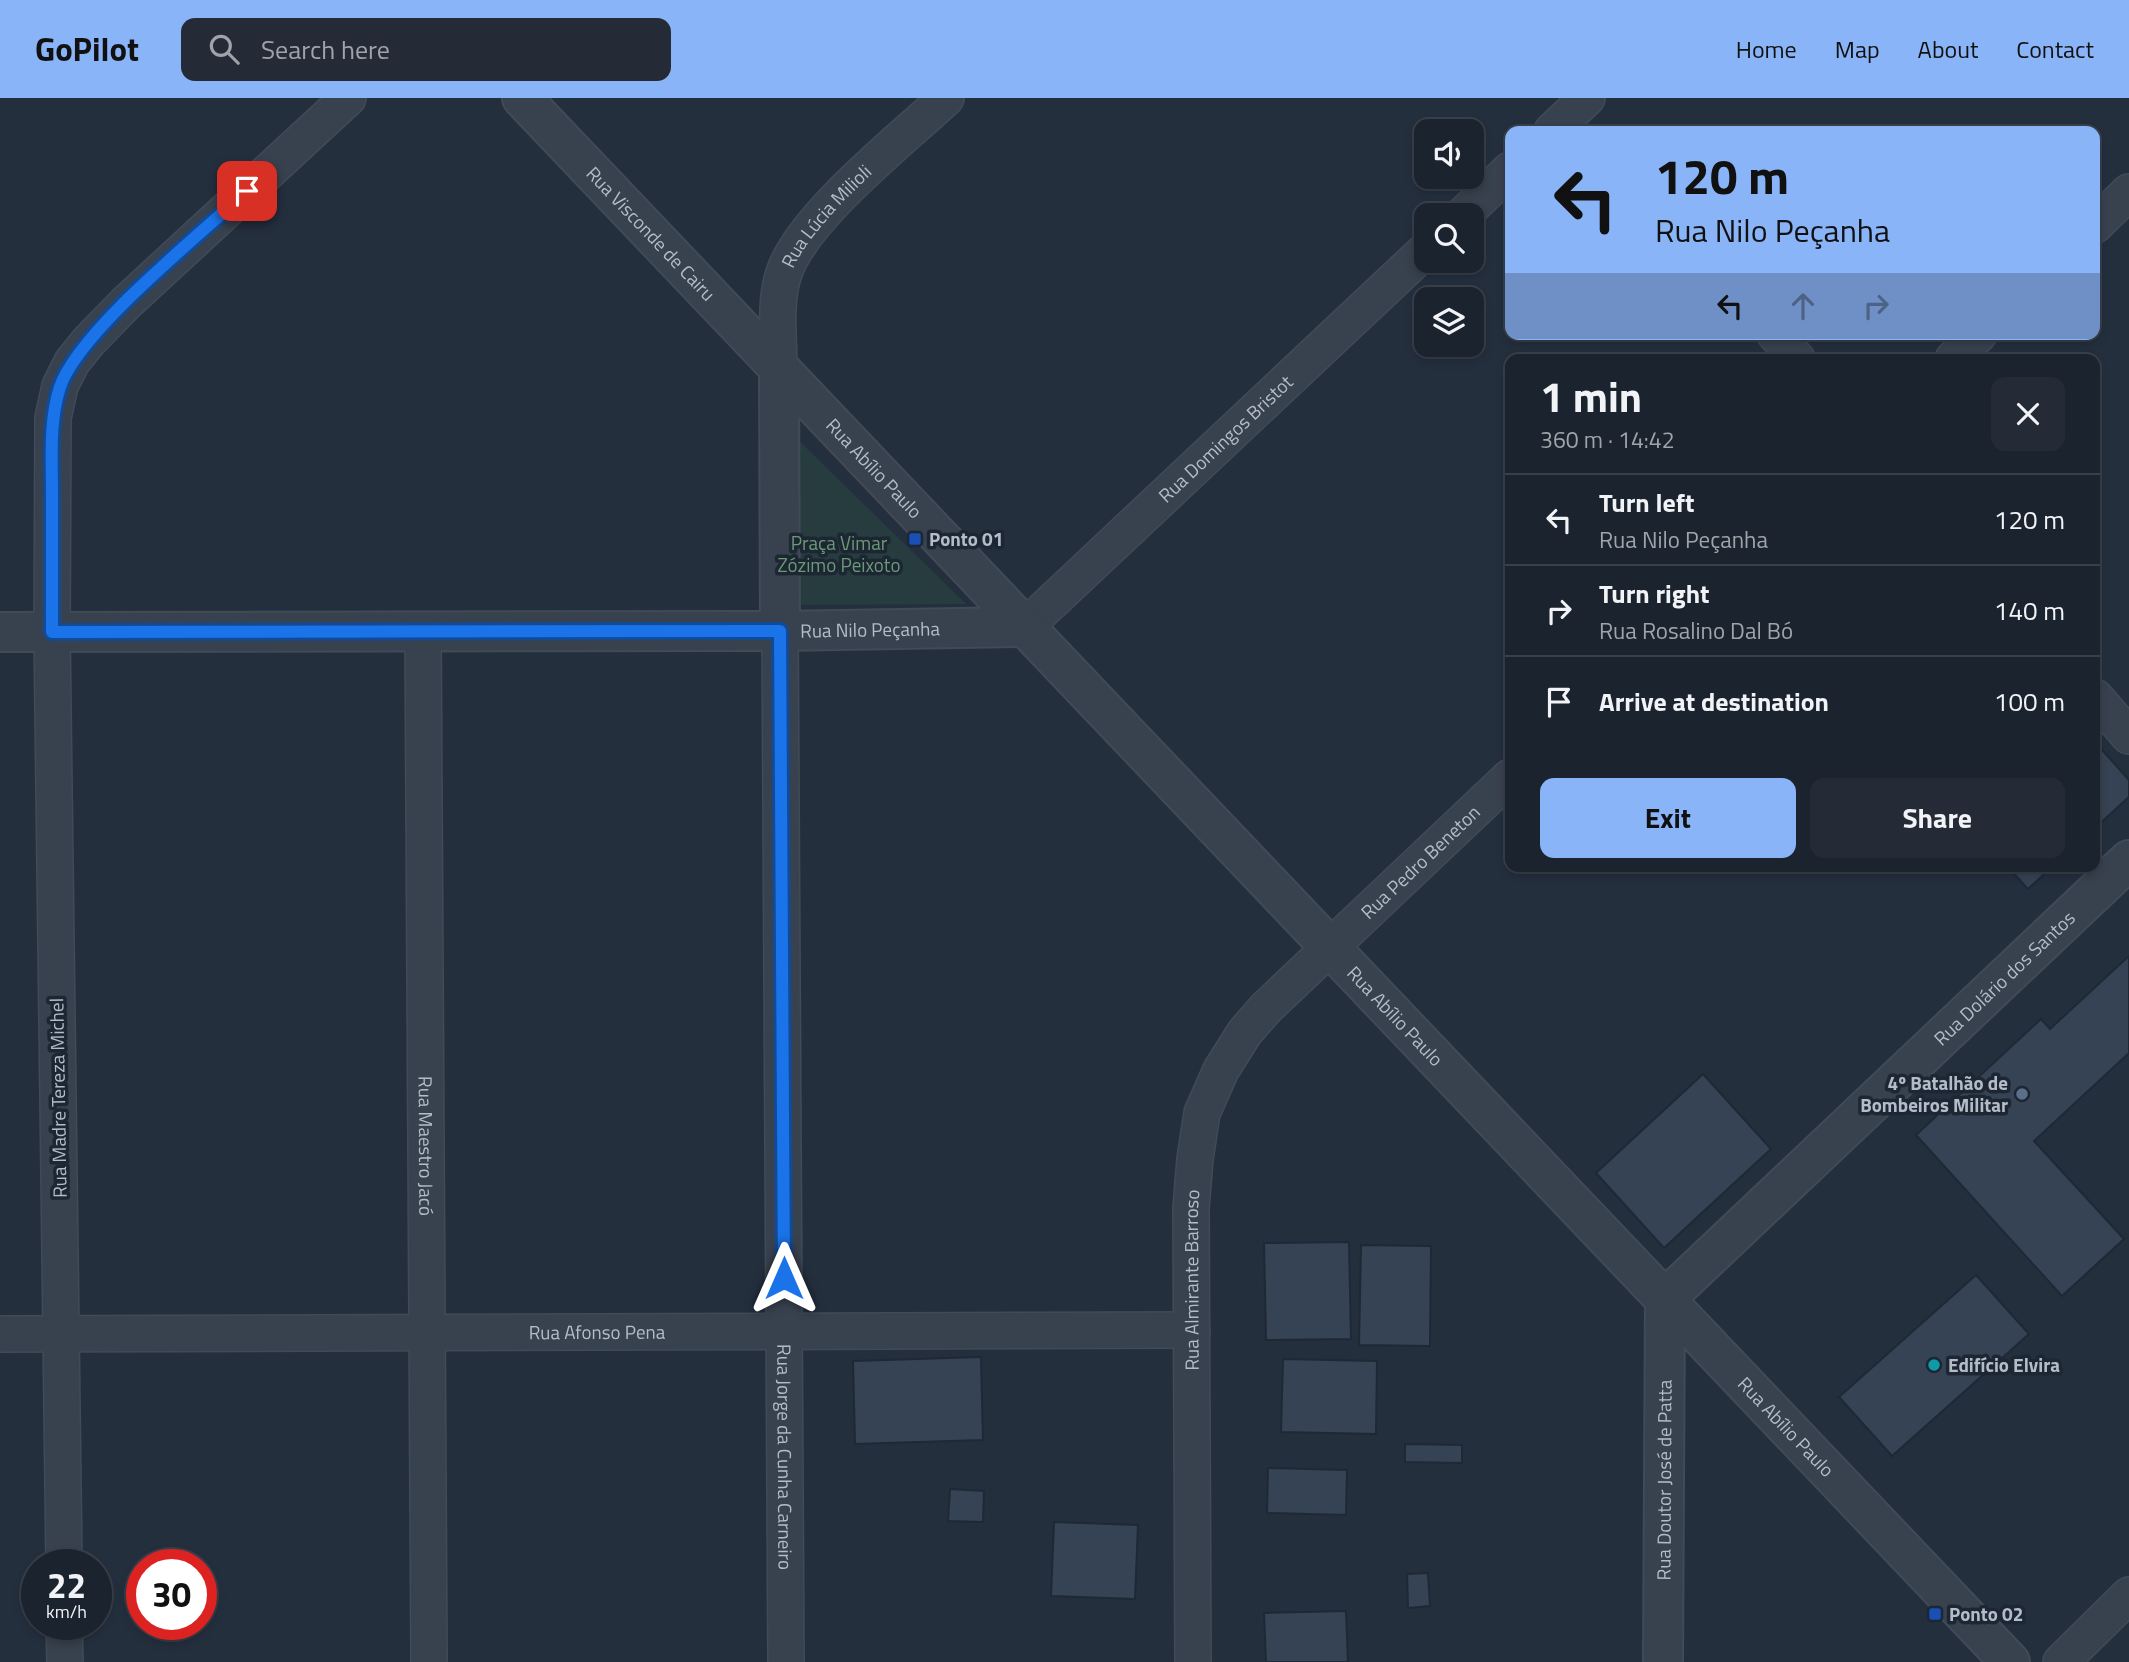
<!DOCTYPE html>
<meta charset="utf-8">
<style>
body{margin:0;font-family:"Titillium Web",sans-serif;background:#242b36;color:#f1f3f6;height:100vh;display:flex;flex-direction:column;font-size:26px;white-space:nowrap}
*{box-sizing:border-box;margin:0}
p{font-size:23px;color:#a0a4aa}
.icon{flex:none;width:38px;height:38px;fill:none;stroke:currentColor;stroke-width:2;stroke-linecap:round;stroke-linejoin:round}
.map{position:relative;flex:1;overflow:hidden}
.panel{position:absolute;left:1505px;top:256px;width:595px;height:518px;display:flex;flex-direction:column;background:#1b232e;border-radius:14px;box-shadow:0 4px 10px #0003,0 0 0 2px #39404a}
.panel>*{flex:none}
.guide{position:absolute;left:1505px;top:28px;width:595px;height:214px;border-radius:14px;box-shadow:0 4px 10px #0003,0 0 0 2px #39404a;background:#8ab4f8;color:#111;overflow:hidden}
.tools{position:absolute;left:1414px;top:21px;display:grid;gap:14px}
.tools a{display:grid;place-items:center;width:70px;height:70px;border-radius:14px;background:#1b232e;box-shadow:0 4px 10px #0003,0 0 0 2px #39404a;font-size:35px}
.speed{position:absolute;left:21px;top:1451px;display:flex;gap:14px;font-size:35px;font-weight:700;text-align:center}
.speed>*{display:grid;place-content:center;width:91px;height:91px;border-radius:50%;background:#1b232e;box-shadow:0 4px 10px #0003,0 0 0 2px #39404a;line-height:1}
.speed small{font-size:18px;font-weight:400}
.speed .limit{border:10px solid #d22;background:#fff;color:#111}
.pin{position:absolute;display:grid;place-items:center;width:60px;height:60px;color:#fff;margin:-30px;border-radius:14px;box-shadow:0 4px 10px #0006}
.me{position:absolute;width:77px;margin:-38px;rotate:0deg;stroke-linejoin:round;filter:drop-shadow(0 0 5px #0008)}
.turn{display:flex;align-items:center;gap:24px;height:147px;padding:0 35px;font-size:32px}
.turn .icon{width:91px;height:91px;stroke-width:2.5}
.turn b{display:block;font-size:49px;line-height:60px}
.lanes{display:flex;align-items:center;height:66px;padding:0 35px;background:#0003;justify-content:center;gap:35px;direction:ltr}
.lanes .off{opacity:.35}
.round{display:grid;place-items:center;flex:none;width:74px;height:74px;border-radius:14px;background:#242b36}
.head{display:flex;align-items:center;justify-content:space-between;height:119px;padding:0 35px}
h1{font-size:42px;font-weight:700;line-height:52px}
.action{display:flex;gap:14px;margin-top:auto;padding:14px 35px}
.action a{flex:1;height:80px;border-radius:14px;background:#8ab4f8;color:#111;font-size:28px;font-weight:700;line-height:80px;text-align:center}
.action a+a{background:#242b36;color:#f1f3f6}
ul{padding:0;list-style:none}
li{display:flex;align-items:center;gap:21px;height:91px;padding:0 35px;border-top:2px solid #39404a}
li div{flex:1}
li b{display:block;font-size:26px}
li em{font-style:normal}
header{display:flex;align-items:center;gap:42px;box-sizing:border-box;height:98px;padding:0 35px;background:#8ab4f8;color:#111}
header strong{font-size:33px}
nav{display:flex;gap:38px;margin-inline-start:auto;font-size:24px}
.search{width:490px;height:63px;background:#242b36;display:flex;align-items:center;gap:18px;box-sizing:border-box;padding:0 24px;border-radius:14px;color:#a0a4aa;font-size:26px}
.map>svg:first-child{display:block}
.green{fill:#263c3f}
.building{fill:#364354;stroke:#1f2835;stroke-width:2}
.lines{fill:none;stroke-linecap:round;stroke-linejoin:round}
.minor-casing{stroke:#414a57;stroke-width:38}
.tertiary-casing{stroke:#414a57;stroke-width:42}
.minor{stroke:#38414e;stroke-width:35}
.tertiary{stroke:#38414e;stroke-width:38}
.route-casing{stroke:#114b97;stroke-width:18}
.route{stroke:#1a73e8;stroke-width:12}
.transit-dot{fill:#1a4fb4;stroke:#1d2633;stroke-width:2.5}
.service-dot{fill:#5c6f8a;stroke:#1d2633;stroke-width:2.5}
.culture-dot{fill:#0f9aa8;stroke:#1d2633;stroke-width:2.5}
.labels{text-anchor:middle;stroke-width:7;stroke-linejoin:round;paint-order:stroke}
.street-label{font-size:19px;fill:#b4bcc9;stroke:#1d2633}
.poi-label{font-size:19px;font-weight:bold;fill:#b4bcc9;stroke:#1d2633;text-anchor:start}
.park-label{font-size:19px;fill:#6b9a76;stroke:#1d2633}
</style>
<header>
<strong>GoPilot</strong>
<div class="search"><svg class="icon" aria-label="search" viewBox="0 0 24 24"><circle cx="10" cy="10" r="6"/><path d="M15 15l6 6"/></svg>Search here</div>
<nav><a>Home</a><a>Map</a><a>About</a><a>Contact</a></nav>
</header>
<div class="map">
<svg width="2129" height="1564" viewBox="0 0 2129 1564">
<rect width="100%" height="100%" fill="#242f3e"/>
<path class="green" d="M788,332L966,506L787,507Z"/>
<path class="building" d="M2095,644L2129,682V699L2095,730Z
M2007,768H2053L2028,791Z
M2129,858V955L2034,1043L2124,1141L2062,1198L1916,1037L2041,921L2050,931Z
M1703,976L1771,1051L1664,1150L1596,1075Z
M1349,1144L1351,1241L1266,1242L1264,1145Z
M1361,1147L1431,1148L1430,1248L1359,1247Z
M1976,1177L2029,1236L1892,1358L1839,1299Z
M981,1259L983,1342L855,1346L853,1263Z
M1283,1261L1377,1263L1376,1336L1281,1334Z
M1405,1346L1462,1347V1365L1405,1364Z
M1268,1370L1347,1372L1346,1417L1267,1415Z
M950,1391L984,1393L983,1424L948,1423Z
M1054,1424L1138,1427L1135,1501L1051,1498Z
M1428,1475L1430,1508L1408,1510L1407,1476Z
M1346,1513L1348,1564H1266L1264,1515Z"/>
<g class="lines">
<g class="minor-casing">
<g id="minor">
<path d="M1552,33L1587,0"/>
<path d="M1463,117L1510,72"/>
<path d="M2095,127L2129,94"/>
<path d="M1775,236L1797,261"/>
<path d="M1953,261L1979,236"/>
<path id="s1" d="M779,271C779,241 774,204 784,175C802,120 901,42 946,0"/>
<path id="s2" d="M1025,529L1426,152"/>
<path id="s3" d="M780,533L786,1564"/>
<path id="s4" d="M423,534L429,1564"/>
<path d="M2095,599L2129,638"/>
<path id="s5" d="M0,1236L1192,1232"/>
<path d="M64,1466L52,534L53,320L60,288L72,264L89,243L126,205L348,0"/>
<path d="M64,1526L65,1564"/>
<path id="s6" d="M1193,1564L1191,1110L1195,1061L1202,1015L1221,972L1245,934L1266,910L1510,679"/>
<path d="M2061,1564L2129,1497"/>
</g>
</g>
<g class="tertiary-casing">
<g id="tertiary">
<path id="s7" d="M522,0L2010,1564"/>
<path d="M779,271L780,533"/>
<path id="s8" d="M0,534L780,533L1025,529"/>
<path id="s9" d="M1663,1564L1665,1201L2129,762"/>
</g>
</g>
<use href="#minor" class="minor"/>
<use href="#tertiary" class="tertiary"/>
</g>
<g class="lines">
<g class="route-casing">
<path id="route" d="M247,93C200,137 79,233 60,289C49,323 52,360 52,395C52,441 52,487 52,534L780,533L784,1180"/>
</g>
<use href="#route" class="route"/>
</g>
<g class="transit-dot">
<rect x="908" y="434" width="14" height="14" rx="3.5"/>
<rect x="1928" y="1509" width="14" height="14" rx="3.5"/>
</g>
<circle class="service-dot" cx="2022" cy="996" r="7"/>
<circle class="culture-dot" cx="1934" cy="1267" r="7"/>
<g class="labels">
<g class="street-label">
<text dy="7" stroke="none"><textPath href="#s1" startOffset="168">Rua Lúcia Milioli</textPath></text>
<text dy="7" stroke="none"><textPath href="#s7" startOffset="187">Rua Visconde de Cairu</textPath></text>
<text dy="7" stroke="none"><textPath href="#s2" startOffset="275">Rua Domingos Bristot</textPath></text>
<text dy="7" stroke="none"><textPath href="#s7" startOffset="511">Rua Abílio Paulo</textPath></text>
<text dy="7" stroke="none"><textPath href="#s8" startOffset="870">Rua Nilo Peçanha</textPath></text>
<text dy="7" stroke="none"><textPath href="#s6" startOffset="886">Rua Pedro Beneton</textPath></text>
<text dy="7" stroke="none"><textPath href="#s9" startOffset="830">Rua Dolário dos Santos</textPath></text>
<text dy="7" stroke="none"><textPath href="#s7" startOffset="1267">Rua Abílio Paulo</textPath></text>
<text transform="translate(58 1000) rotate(-91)" y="7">Rua Madre Tereza Michel</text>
<text dy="7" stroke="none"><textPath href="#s4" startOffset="514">Rua Maestro Jacó</textPath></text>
<text dy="7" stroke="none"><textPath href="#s6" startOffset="382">Rua Almirante Barroso</textPath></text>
<text dy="7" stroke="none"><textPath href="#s5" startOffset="597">Rua Afonso Pena</textPath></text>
<text dy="7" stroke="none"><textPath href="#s7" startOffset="1834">Rua Abílio Paulo</textPath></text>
<text dy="7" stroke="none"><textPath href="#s3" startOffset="826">Rua Jorge da Cunha Carneiro</textPath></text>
<text dy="7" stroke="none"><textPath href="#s9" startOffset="182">Rua Doutor José de Patta</textPath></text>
</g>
<g class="poi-label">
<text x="929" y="448">Ponto 01</text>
<text x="2008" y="992" text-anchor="end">4º Batalhão de<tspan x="2008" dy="22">Bombeiros Militar</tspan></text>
<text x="1948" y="1274">Edifício Elvira</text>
<text x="1949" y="1523">Ponto 02</text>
</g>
<g class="park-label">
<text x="839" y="452">Praça Vimar<tspan x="839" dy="22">Zózimo Peixoto</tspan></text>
</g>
</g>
</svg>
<div class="tools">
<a><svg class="icon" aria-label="sound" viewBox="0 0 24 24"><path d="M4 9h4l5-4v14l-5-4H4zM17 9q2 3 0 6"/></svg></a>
<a><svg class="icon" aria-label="search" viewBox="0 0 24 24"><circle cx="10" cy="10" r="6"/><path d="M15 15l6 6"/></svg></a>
<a><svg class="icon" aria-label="layers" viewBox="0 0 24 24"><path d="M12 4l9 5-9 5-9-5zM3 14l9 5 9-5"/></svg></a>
</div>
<div class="speed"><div>22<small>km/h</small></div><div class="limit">30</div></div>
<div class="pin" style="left:247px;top:93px;background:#d93025"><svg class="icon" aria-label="arrive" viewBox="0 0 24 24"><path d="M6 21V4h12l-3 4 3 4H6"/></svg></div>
<svg class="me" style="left:784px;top:1180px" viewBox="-20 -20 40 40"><path d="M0-17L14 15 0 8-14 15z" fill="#1a73e8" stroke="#fff" stroke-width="4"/></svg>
<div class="guide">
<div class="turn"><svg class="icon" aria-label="left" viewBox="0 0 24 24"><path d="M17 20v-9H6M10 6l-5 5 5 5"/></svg><div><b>120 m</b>Rua Nilo Peçanha</div></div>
<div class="lanes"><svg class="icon" aria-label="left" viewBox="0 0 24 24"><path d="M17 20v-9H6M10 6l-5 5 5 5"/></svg><svg class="icon off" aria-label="ahead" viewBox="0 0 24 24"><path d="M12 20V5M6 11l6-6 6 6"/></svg><svg class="icon off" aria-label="right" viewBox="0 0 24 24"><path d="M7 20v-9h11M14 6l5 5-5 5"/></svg></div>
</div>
<section class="panel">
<div class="head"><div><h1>1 min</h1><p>360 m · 14:42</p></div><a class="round"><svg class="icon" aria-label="close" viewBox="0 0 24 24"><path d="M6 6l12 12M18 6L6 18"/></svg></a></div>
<ul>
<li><svg class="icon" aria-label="left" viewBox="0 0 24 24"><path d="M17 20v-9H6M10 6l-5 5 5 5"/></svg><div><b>Turn left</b><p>Rua Nilo Peçanha</p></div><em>120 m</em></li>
<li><svg class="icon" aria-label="right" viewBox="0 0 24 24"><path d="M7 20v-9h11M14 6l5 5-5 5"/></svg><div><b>Turn right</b><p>Rua Rosalino Dal Bó</p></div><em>140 m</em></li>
<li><svg class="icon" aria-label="arrive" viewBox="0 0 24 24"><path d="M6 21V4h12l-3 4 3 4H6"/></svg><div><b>Arrive at destination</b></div><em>100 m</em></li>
</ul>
<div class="action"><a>Exit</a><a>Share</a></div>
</section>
</div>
